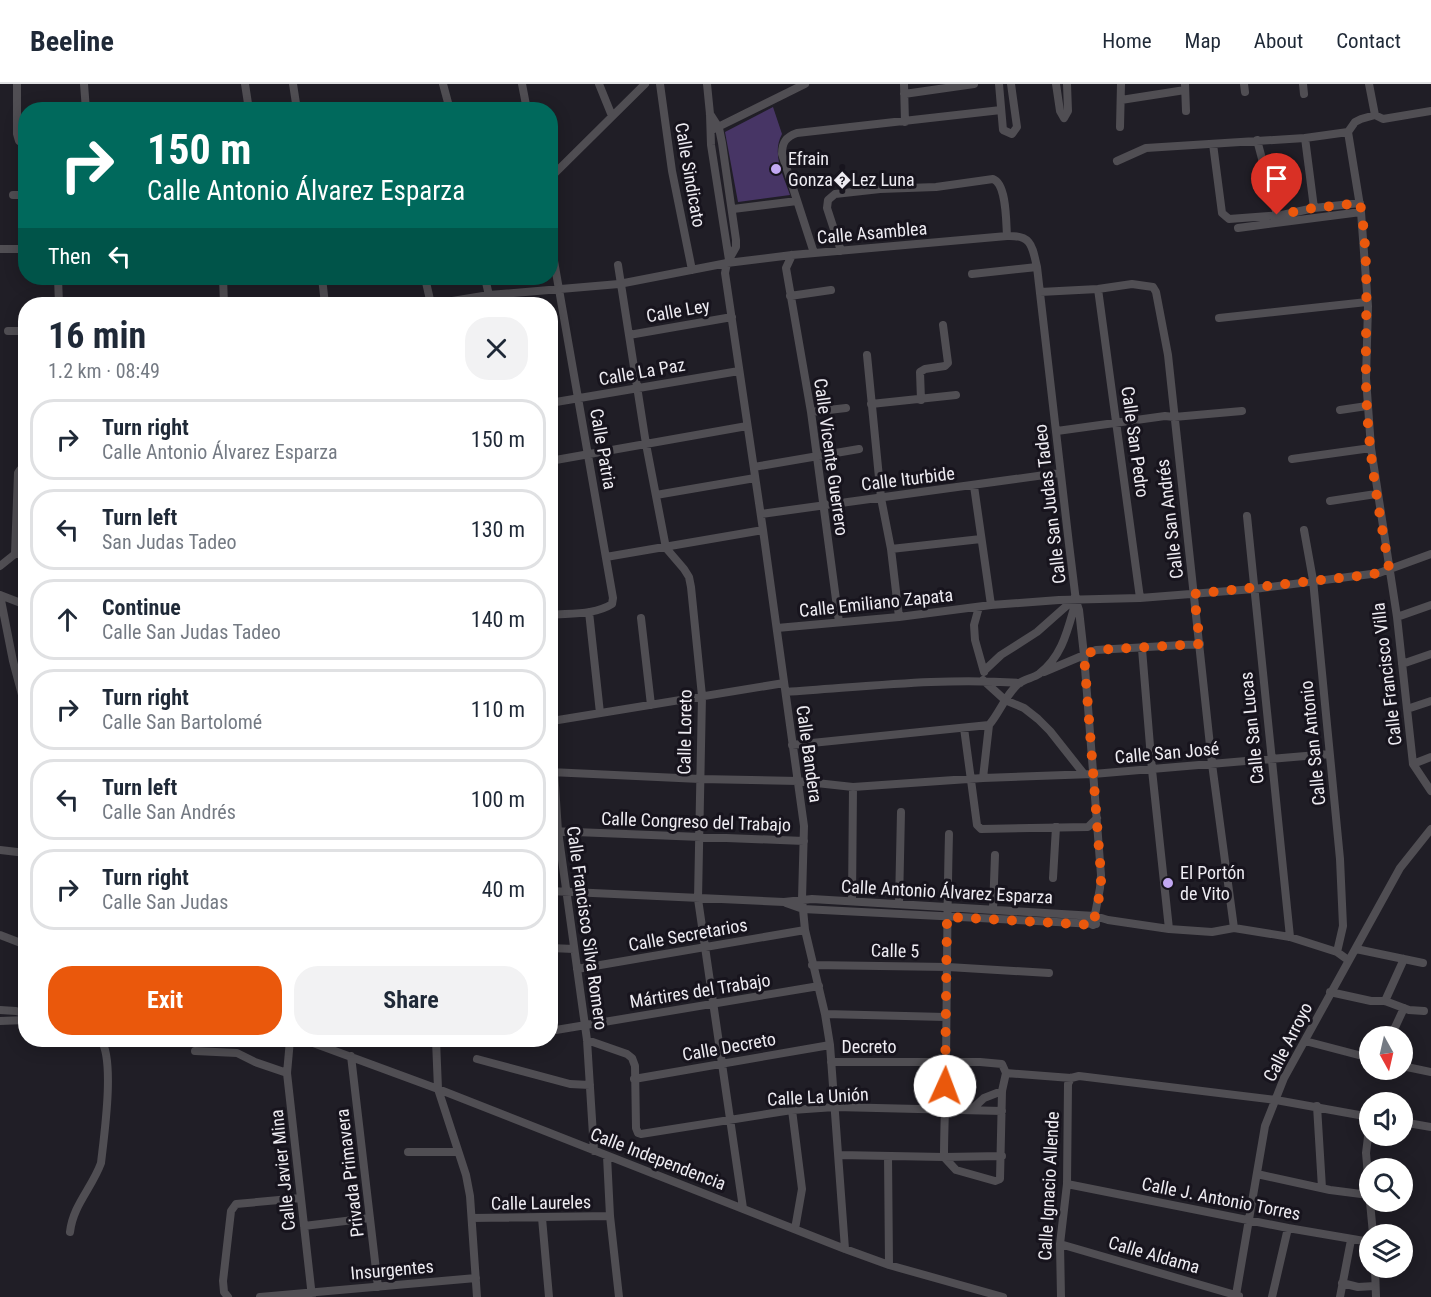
<!DOCTYPE html>
<meta charset="utf-8">
<style>
body{margin:0;font-family:"Roboto Condensed",sans-serif;background:#f2f2f3;color:#1f2937;height:100vh;display:flex;flex-direction:column;font-size:22px;white-space:nowrap}
*{box-sizing:border-box;margin:0}
p{font-size:20px;color:#747a83}
.icon{flex:none;width:33px;height:33px;fill:none;stroke:currentColor;stroke-width:2;stroke-linecap:round;stroke-linejoin:round}
.map{position:relative;flex:1;overflow:hidden}
.panel{position:absolute;left:18px;top:213px;width:540px;height:750px;display:flex;flex-direction:column;background:#fff;border-radius:24px;box-shadow:0 3px 15px #0003}
.panel>*{flex:none}
.banner{position:absolute;left:18px;top:18px;width:540px;height:183px;border-radius:24px;box-shadow:0 3px 15px #0003;background:#00695c;color:#fff;overflow:hidden}
.needle{width:39px;rotate:172deg}
.buttons{position:absolute;left:1359px;top:942px;display:grid;gap:12px}
.buttons a{display:grid;place-items:center;width:54px;height:54px;border-radius:50%;background:#fff;box-shadow:0 3px 15px #0003;font-size:30px}
.pin{position:absolute;display:grid;place-items:center;width:51px;height:51px;color:#fff;margin:-62px -26px;border-radius:50% 50% 50% 0;rotate:-45deg;box-shadow:0 0 6px #0007}
.pin .icon{rotate:45deg}
.me{position:absolute;width:66px;margin:-33px;rotate:2deg;stroke-linejoin:round;filter:drop-shadow(0 0 4px #0008)}
.turn{display:flex;align-items:center;gap:21px;height:126px;padding:0 30px;font-size:27px}
.turn .icon{width:78px;height:78px;stroke-width:2.5}
.turn b{display:block;font-size:42px;line-height:51px}
.then{display:flex;align-items:center;height:57px;padding:0 30px;background:#0003;gap:12px;font-size:22px}
.round{display:grid;place-items:center;flex:none;width:63px;height:63px;border-radius:24px;background:#f2f2f3}
.headline{display:flex;align-items:center;justify-content:space-between;height:102px;padding:0 30px}
h1{font-size:36px;font-weight:700;line-height:45px}
.primary-button{display:flex;gap:12px;margin-top:auto;padding:12px 30px}
.primary-button a{flex:1;height:69px;border-radius:24px;background:#ea580c;color:#fff;font-size:24px;font-weight:700;line-height:69px;text-align:center}
.primary-button a+a{background:#f2f2f3;color:#1f2937}
ul{padding:0;list-style:none}
li{display:flex;align-items:center;gap:18px;height:81px;margin:0 12px 9px;padding:0 18px;border:3px solid #e0e1e3;border-radius:24px}
li div{flex:1}
li b{display:block;font-size:22px}
li em{font-style:normal}
header{display:flex;align-items:center;gap:36px;box-sizing:border-box;height:84px;padding:0 30px;background:#fff;border-bottom:2px solid #e0e1e3}
header strong{font-size:28px}
nav{display:flex;gap:33px;margin-inline-start:auto;font-size:21px}
.map>svg:first-child{display:block}
.green{fill:#473565}
.lines{fill:none;stroke-linecap:round;stroke-linejoin:round}
.minor{stroke:#504e53;stroke-width:8}
.route{stroke:#ea580c;stroke-width:10;stroke-dasharray:0 18}
.poi-dot{fill:#c2a8f2;stroke:#17141d;stroke-width:2}
.labels{text-anchor:middle;stroke-width:6;stroke-linejoin:round;paint-order:stroke}
.poi-label{font-size:18px;fill:#eeecf2;stroke:#17141d;text-anchor:start}
.street-label{font-size:18px;fill:#eeecf2;stroke:#17141d}
</style>
<header>
<strong>Beeline</strong>
<nav><a>Home</a><a>Map</a><a>About</a><a>Contact</a></nav>
</header>
<div class="map">
<svg width="1431" height="1213" viewBox="0 0 1431 1213">
<rect width="100%" height="100%" fill="#201e26"/>
<path class="green" d="M773,23L782,50C771,70 784,92 790,111L738,118L725,48Z"/>
<g class="lines">
<path class="minor" d="M17,0V50L19,57L26,60
M84,0L86,26
M245,0L249,26
M293,0L297,26
M443,0L450,26
M522,0L527,26
M599,0L612,32
M660,0L672,87L692,186
M707,0L710,30L711,61L729,176
M904,0L905,38
M999,0L1003,46L1012,50L1017,43L1011,0
M1056,0L1060,27L1064,34
M1185,0L1186,27
M1244,0L1245,8
M1303,0L1304,10
M1369,0L1375,31
M904,10L974,0
M1121,16L1185,6
M1431,27L1383,35L1375,31L1361,35L1355,38L1348,48L1361,128L1368,222L1366,294L1371,364L1397,533L1413,680L1431,707
M710,30L719,44L722,59L736,156V163L727,179L725,189L763,446L804,742L802,815L805,846L825,930L830,961L845,1165
M1064,34L1068,27L1067,0
M1120,43L1121,0
M714,45L805,0
M1257,56L1277,131
M1213,60L1222,129L1229,135L1282,131L1314,124L1360,119
M1117,77L1146,64L1305,54
M550,94L645,0
M13,111H26
M1314,124L1305,54L1348,48
M733,125L797,117
M1238,144L1361,128
M550,154L613,514L612,520C595,531 570,529 550,531
M0,165H26
M841,167L827,124L828,116L835,110L880,105L936,103L993,95C1007,100 1006,139 1007,152
M814,169L782,70C782,58 786,53 797,49L1001,26
M792,171L786,184L811,328L839,538
M618,181L646,360L666,464L684,485L689,493L691,503L702,612L698,815L743,1124
M972,190L1037,183
M58,194L59,220
M223,194L224,220
M322,194L325,220
M425,194L431,220
M485,194L491,220
M1098,205L1140,514
M1040,208L1098,205L1132,200L1153,203L1156,208L1168,271L1212,680L1234,844
M790,212L831,206
M434,220L489,211L619,200L727,179L792,171L1007,152C1032,151 1032,162 1037,183C1050,295 1062,406 1076,517L1079,526L1084,571L1101,791L1100,804L1093,841
M1219,234L1367,218
M8,247H26
M629,251L732,233
M867,271L881,414L891,465L899,533
M921,316L920,288L925,285L945,282L948,279L943,241
M550,319L739,287
M871,320L956,311
M1340,326L1367,322
M811,328L846,324
M1057,347L1165,332L1174,333L1242,327
M1292,375L1371,364
M550,377L747,342
M754,383L859,365
M974,402L991,521
M656,411L755,394
M1330,417L1376,410
M761,430L1059,389
M1247,432L1290,853
M1304,446L1313,496L1340,775L1343,842L1337,868
M891,465L981,455
M15,470L18,389L20,386L26,385
M606,473L763,446
M0,482L15,470H26
M0,511L13,577L26,626
M0,511L26,521
M979,523L974,541L975,556L984,588
M589,528L600,629
M1397,533L1431,521
M641,534L651,621
M777,544L899,533L991,521L1059,516L1140,514L1254,505L1379,489L1431,470
M1142,565L1152,686L1169,845
M1402,580L1431,570
M985,586L1001,571L1037,548L1072,517
M1044,588L1096,566L1200,560
M983,596L1005,616L1024,624L1038,635L1050,647L1084,690
M786,608C864,603 942,593 1020,599
M550,625L558,747L587,956L594,1067
M1407,625L1431,617
M552,637L784,599
M964,644L977,741L981,745L1088,743L1097,734
M792,661L989,641C1000,628 1005,612 1018,600C1024,595 1033,594 1039,590C1063,572 1068,544 1076,517
M1413,680L1431,673
M550,688L700,695L798,697L853,703L983,694L1093,690L1329,670
M983,694L989,641
M550,747L804,757
M0,766L26,769
M1053,794L1056,743
M550,807L784,818L812,815L1095,832L1108,836L1169,845L1212,848L1234,844L1290,853L1337,868L1348,876
M852,817L853,703
M786,819L803,825L1096,840
M899,820L901,728
M993,826L995,771
M0,851L26,861
M550,864L574,865
M1356,865L1423,879
M812,881L948,883L1049,889
M577,885L805,846
M1330,908L1371,917H1385L1409,926L1424,927
M1385,917L1404,875
M0,926L16,927L26,930
M825,930L945,933
M0,937L26,936
M550,947L819,902
M1391,952L1404,924
M290,956L287,989L312,1213
M305,956L438,1005L845,1165L889,1181L1003,1213
M436,956L438,1005L466,1091L470,1112L477,1213
M587,956L627,970L632,974L635,982L636,1044L638,1049L641,1050L792,1026L835,1023L1002,1027
M1305,957L1370,974
M195,967L237,969L255,978L287,989
M351,972L378,1203
M477,975L570,1000L590,1001
M831,978H980L1002,980L1006,989L1002,1007L1000,1095L995,1097L956,1086L944,1073C944,1041 946,1008 946,976C947,901 947,825 949,750
M1402,982L1431,988
M1006,989L1071,994L1079,992L1276,1016L1370,1033
M634,995L830,961
M1317,1022L1322,1104
M792,1026L802,1105L795,1145
M971,1026L984,1014L1002,1007
M1370,1037L1366,1069L1370,1114
M1402,1038L1431,1043
M408,1068H458
M839,1071L944,1073L1002,1072
M607,1072L610,1132L619,1213
M888,1072L889,1181
M1257,1090L1330,1106L1369,1111
M1067,1100L1288,1144L1370,1158
M1370,1118L1373,1150
M472,1134L610,1132
M542,1134L549,1213
M304,1142L370,1134
M70,1148C73,1121 92,1104 101,1079C104,1052 115,977 101,956
M1060,1160L1239,1212
M1375,1184L1376,1213
M1342,1199L1358,1203L1375,1202
M1236,1211L1265,1042L1284,994L1400,784L1431,745
M228,1213L224,1208L223,1197L231,1127L236,1120L301,1114
M260,1213L476,1194
M1061,1213L1060,1160L1067,1100L1068,1000L1071,994
M1272,1213L1288,1144
M1340,1213L1351,1156"/>
</g>
<g class="lines">
<path class="route" d="M945,1002L947,833L1093,841L1101,804V791L1084,571L1096,566L1200,560L1194,510L1367,491L1379,489L1389,484C1378,421 1366,357 1366,293C1365,236 1370,177 1360,119L1314,124L1277,131"/>
</g>
<g class="poi-dot">
<circle cx="776" cy="85" r="6"/>
<circle cx="1168" cy="799" r="6"/>
</g>
<g class="labels">
<g class="poi-label">
<text x="788" y="81">Efrain<tspan x="788" dy="21">Gonza�Lez Luna</tspan></text>
<text x="1180" y="795">El Portón<tspan x="1180" dy="21">de Vito</tspan></text>
</g>
<g class="street-label">
<text transform="translate(690 91) rotate(80)" y="6">Calle Sindicato</text>
<text transform="translate(872 149) rotate(-5)" y="6">Calle Asamblea</text>
<text transform="translate(678 227) rotate(-10)" y="6">Calle Ley</text>
<text transform="translate(642 288) rotate(-10)" y="6">Calle La Paz</text>
<text transform="translate(1135 358) rotate(82)" y="6">Calle San Pedro</text>
<text transform="translate(603 365) rotate(80)" y="6">Calle Patria</text>
<text transform="translate(831 373) rotate(82)" y="6">Calle Vicente Guerrero</text>
<text transform="translate(908 395) rotate(-7)" y="6">Calle Iturbide</text>
<text transform="translate(1050 420) rotate(-97)" y="6">Calle San Judas Tadeo</text>
<text transform="translate(1170 435) rotate(-97)" y="6">Calle San Andrés</text>
<text transform="translate(876 519) rotate(-6)" y="6">Calle Emiliano Zapata</text>
<text transform="translate(1387 590) rotate(-97)" y="6">Calle Francisco Villa</text>
<text transform="translate(1252 644) rotate(-96)" y="6">Calle San Lucas</text>
<text transform="translate(685 648) rotate(-89)" y="6">Calle Loreto</text>
<text transform="translate(1313 659) rotate(-96)" y="6">Calle San Antonio</text>
<text transform="translate(1167 669) rotate(-5)" y="6">Calle San José</text>
<text transform="translate(809 670) rotate(82)" y="6">Calle Bandera</text>
<text transform="translate(696 738) rotate(2)" y="6">Calle Congreso del Trabajo</text>
<text transform="translate(947 808) rotate(3)" y="6">Calle Antonio Álvarez Esparza</text>
<text transform="translate(587 844) rotate(82)" y="6">Calle Francisco Silva Romero</text>
<text transform="translate(688 851) rotate(-10)" y="6">Calle Secretarios</text>
<text transform="translate(895 867) rotate(1)" y="6">Calle 5</text>
<text transform="translate(700 907) rotate(-9)" y="6">Mártires del Trabajo</text>
<text transform="translate(1288 958) rotate(-63)" y="6">Calle Arroyo</text>
<text transform="translate(729 963) rotate(-10)" y="6">Calle Decreto</text>
<text x="869" y="969">Decreto</text>
<text transform="translate(818 1013) rotate(-3)" y="6">Calle La Unión</text>
<text transform="translate(658 1075) rotate(21)" y="6">Calle Independencia</text>
<text transform="translate(283 1086) rotate(-96)" y="6">Calle Javier Mina</text>
<text transform="translate(350 1089) rotate(-97)" y="6">Privada Primavera</text>
<text transform="translate(1049 1102) rotate(-87)" y="6">Calle Ignacio Allende</text>
<text transform="translate(1221 1115) rotate(11)" y="6">Calle J. Antonio Torres</text>
<text transform="translate(541 1119) rotate(-1)" y="6">Calle Laureles</text>
<text transform="translate(1154 1171) rotate(16)" y="6">Calle Aldama</text>
<text transform="translate(392 1186) rotate(-5)" y="6">Insurgentes</text>
</g>
</g>
</svg>
<div class="buttons">
<a><svg class="needle" viewBox="-14 -14 28 28"><path d="M0-13l5 13h-10z" fill="#e53935"/><path d="M0 13l5-13h-10z" fill="#747a83"/></svg></a>
<a><svg class="icon" aria-label="sound" viewBox="0 0 24 24"><path d="M4 9h4l5-4v14l-5-4H4zM17 9q2 3 0 6"/></svg></a>
<a><svg class="icon" aria-label="search" viewBox="0 0 24 24"><circle cx="10" cy="10" r="6"/><path d="M15 15l6 6"/></svg></a>
<a><svg class="icon" aria-label="layers" viewBox="0 0 24 24"><path d="M12 4l9 5-9 5-9-5zM3 14l9 5 9-5"/></svg></a>
</div>
<div class="pin" style="left:1277px;top:131px;background:#d93025"><svg class="icon" aria-label="arrive" viewBox="0 0 24 24"><path d="M6 21V4h12l-3 4 3 4H6"/></svg></div>
<svg class="me" style="left:945px;top:1002px" viewBox="-20 -20 40 40"><circle r="19" fill="#fff"/><path d="M0-13L10 11 0 6-10 11z" fill="#ea580c"/></svg>
<div class="banner">
<div class="turn"><svg class="icon" aria-label="right" viewBox="0 0 24 24"><path d="M7 20v-9h11M14 6l5 5-5 5"/></svg><div><b>150 m</b>Calle Antonio Álvarez Esparza</div></div>
<div class="then">Then<svg class="icon" aria-label="left" viewBox="0 0 24 24"><path d="M17 20v-9H6M10 6l-5 5 5 5"/></svg></div>
</div>
<section class="panel">
<div class="headline"><div><h1>16 min</h1><p>1.2 km · 08:49</p></div><a class="round"><svg class="icon" aria-label="close" viewBox="0 0 24 24"><path d="M6 6l12 12M18 6L6 18"/></svg></a></div>
<ul>
<li><svg class="icon" aria-label="right" viewBox="0 0 24 24"><path d="M7 20v-9h11M14 6l5 5-5 5"/></svg><div><b>Turn right</b><p>Calle Antonio Álvarez Esparza</p></div><em>150 m</em></li>
<li><svg class="icon" aria-label="left" viewBox="0 0 24 24"><path d="M17 20v-9H6M10 6l-5 5 5 5"/></svg><div><b>Turn left</b><p>San Judas Tadeo</p></div><em>130 m</em></li>
<li><svg class="icon" aria-label="ahead" viewBox="0 0 24 24"><path d="M12 20V5M6 11l6-6 6 6"/></svg><div><b>Continue</b><p>Calle San Judas Tadeo</p></div><em>140 m</em></li>
<li><svg class="icon" aria-label="right" viewBox="0 0 24 24"><path d="M7 20v-9h11M14 6l5 5-5 5"/></svg><div><b>Turn right</b><p>Calle San Bartolomé</p></div><em>110 m</em></li>
<li><svg class="icon" aria-label="left" viewBox="0 0 24 24"><path d="M17 20v-9H6M10 6l-5 5 5 5"/></svg><div><b>Turn left</b><p>Calle San Andrés</p></div><em>100 m</em></li>
<li><svg class="icon" aria-label="right" viewBox="0 0 24 24"><path d="M7 20v-9h11M14 6l5 5-5 5"/></svg><div><b>Turn right</b><p>Calle San Judas</p></div><em>40 m</em></li>
</ul>
<div class="primary-button"><a>Exit</a><a>Share</a></div>
</section>
</div>
